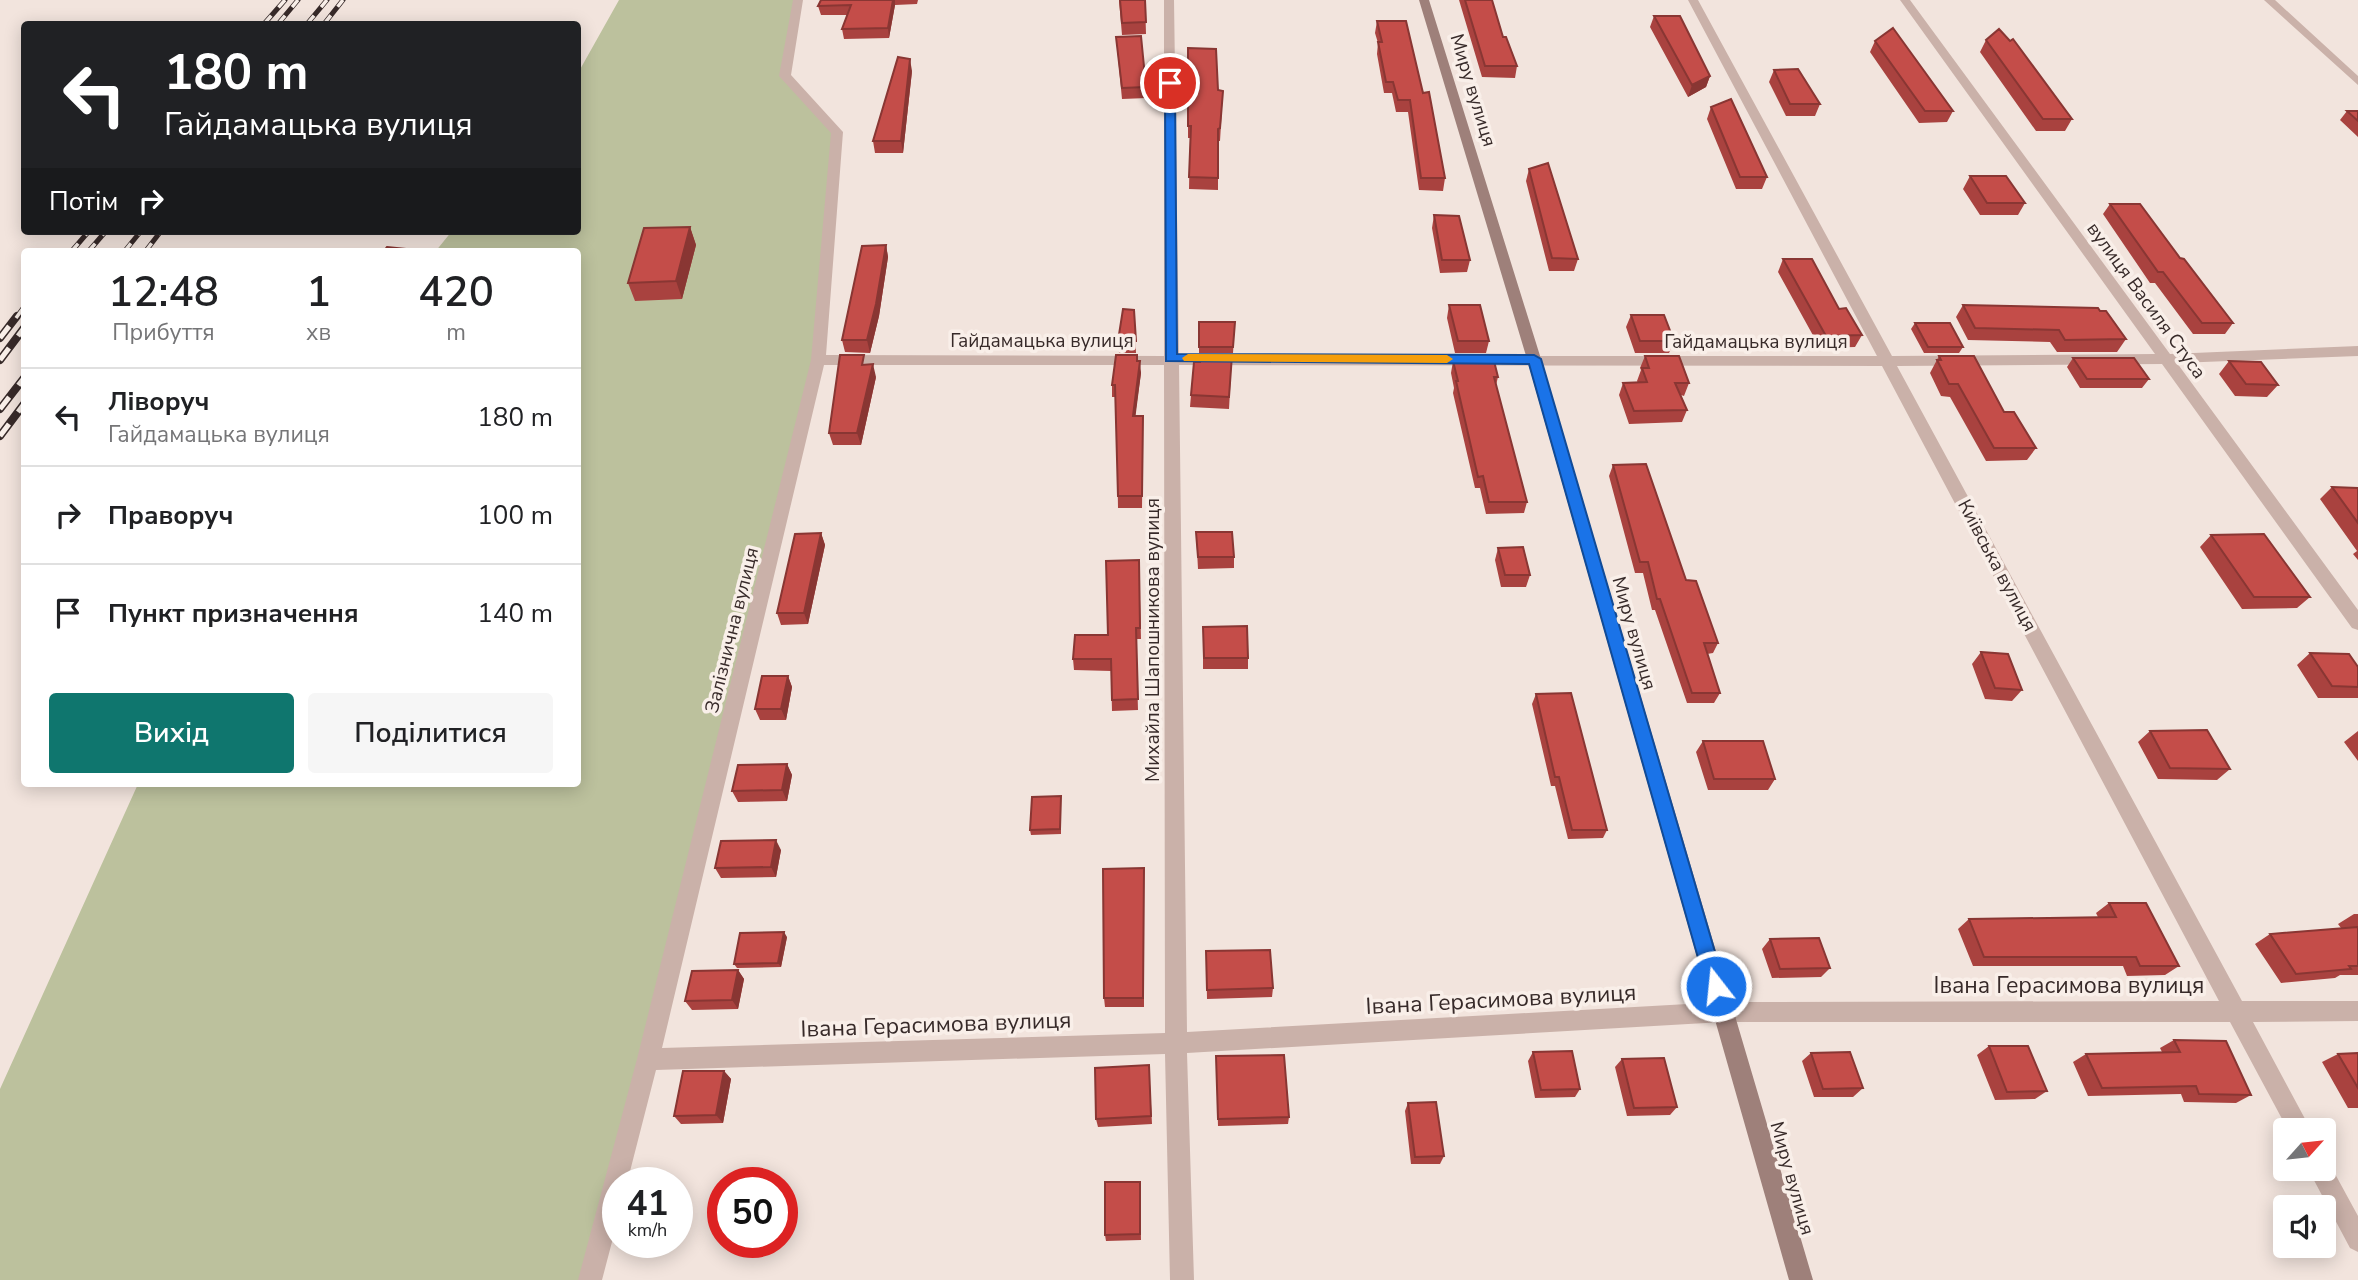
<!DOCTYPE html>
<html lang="uk">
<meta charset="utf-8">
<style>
body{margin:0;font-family:"Nunito Sans",sans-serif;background:#f6f6f6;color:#202124;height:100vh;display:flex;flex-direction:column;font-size:26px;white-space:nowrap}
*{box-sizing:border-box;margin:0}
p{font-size:23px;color:#757577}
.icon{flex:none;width:38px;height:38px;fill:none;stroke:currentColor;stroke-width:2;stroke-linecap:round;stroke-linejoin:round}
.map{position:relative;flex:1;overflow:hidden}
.drawer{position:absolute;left:21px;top:248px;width:560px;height:539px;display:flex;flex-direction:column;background:#fff;border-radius:7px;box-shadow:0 4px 18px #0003}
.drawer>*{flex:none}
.hud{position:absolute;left:21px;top:21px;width:560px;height:214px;border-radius:7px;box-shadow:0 4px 18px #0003;background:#202124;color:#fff;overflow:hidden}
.needle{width:46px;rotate:63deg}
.controls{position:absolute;left:2273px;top:1118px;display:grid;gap:14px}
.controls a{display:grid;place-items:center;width:63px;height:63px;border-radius:7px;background:#fff;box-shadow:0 4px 18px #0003;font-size:35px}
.speed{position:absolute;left:602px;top:1167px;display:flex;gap:14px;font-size:35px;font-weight:700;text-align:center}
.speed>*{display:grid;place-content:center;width:91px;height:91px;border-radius:50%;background:#fff;box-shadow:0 4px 18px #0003;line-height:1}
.speed small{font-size:18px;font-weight:400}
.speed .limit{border:10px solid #d22;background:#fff;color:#111}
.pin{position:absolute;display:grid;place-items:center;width:60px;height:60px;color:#fff;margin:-30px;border:4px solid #fff;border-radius:50%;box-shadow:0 2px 7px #0007}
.me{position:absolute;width:77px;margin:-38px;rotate:344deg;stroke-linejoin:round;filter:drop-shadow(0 0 5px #0008)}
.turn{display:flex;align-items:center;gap:24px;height:147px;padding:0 28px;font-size:32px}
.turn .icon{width:91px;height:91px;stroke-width:2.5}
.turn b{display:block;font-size:49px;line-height:60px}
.then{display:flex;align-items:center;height:66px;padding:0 28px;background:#0003;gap:14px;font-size:26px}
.eta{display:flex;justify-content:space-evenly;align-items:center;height:119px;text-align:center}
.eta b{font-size:42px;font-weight:600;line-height:49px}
.action{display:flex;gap:14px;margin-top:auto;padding:14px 28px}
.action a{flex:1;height:80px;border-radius:7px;background:#0f766e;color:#fff;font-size:28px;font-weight:600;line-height:80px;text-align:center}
.action a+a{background:#f6f6f6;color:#202124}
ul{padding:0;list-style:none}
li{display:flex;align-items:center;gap:21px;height:98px;padding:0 28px;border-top:2px solid #e0e0e0}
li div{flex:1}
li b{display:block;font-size:26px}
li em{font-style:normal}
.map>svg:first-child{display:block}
.green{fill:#bcc19d}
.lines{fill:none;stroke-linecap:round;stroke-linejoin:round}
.street{fill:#cab1a9;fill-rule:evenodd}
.secondary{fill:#9e807a;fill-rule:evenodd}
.rail-far1-casing{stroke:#372a29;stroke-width:5}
.rail-casing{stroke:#372a29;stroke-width:8}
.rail-far1{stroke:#f9efe9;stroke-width:3.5;stroke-dasharray:11;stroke-linecap:butt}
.rail{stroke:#f9efe9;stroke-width:5;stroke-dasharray:15;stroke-linecap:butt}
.wall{fill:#a9423f}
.shaded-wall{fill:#893633}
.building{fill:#c44d49;stroke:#893633;stroke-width:2}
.route{fill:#1a73e8;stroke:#114b97;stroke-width:2}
.slow{fill:#f59e0b}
.labels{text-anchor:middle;stroke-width:7;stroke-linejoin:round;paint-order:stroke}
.street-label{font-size:19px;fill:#372a29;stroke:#f9efe9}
.near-street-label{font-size:23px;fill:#372a29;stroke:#f9efe9}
</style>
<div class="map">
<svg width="2358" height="1280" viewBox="0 0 2358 1280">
<rect width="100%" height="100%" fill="#f2e4dd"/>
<path class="green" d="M619,0H798L785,76L837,132L818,360L590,1280H0V1089L138,784H578V252H435L452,231H578V73Z"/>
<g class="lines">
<path class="street" d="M793,0H803L791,75L843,132L826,355L1164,356V0H1174L1179,356H1877L1688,0H1698L1892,356L2155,354L1900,0H1910L2170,354L2358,346V356L2177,363L2358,610V630L2352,628L2162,364L1897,366L2242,1001H2358V1021L2253,1022L2311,1130H2288L2230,1022H1723L1187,1053L1194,1280H1170L1165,1054L656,1070L627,1183H618V1219L602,1280H578L637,1059L811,360L831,133L779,76ZM824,365H1164L1165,1033L662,1048ZM1179,365L1882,366L2219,1001L1723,1002L1187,1032Z
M2264,0H2275L2358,76V85Z
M2324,1159L2328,1161L2358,1216V1252L2350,1248L2308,1169H2324Z"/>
<path class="secondary" d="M1419,0H1429L1541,359L1813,1280H1789L1527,359Z"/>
<g class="rail-far1-casing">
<path id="rail-far1" d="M264,24L285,0
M278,24L298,0
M307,24L327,0
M324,24L343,0
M71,252L89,231
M88,252L106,231
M124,252L141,231
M145,252L161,231
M16,318L24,307"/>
</g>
<g class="rail-casing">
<path id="rail" d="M0,338L17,316
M0,360L24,328
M0,409L24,378
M0,436L24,404"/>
</g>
<use href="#rail-far1" class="rail-far1"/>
<use href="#rail" class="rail"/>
</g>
<path class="wall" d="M821,0H918L917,4L895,5L889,38L844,39L842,29L847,15H821L818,6Z
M1119,0H1145L1146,34L1122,35Z
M1459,0H1492L1503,37L1517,66L1515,78L1482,77Z
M1654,16L1710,76L1706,87L1688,97L1650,27Z
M1377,21L1423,93L1445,178L1443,191L1419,190L1408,112H1396L1392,93H1384L1377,54L1378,43L1375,33Z
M1116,37L1146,87L1147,98L1122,99Z
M1986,40L2072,119L2065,131H2036L1980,52Z
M1875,41L1953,111L1947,122L1919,123L1870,52Z
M1188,48L1218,90L1223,91L1220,141H1218V190L1189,189L1190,138H1188Z
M1774,70L1820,104L1815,116H1786L1769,82Z
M912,71L903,153H875L873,141Z
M1711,107L1767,177L1762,189H1736L1707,119Z
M2347,111H2358V137L2340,120Z
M1529,169L1578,259L1574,271H1549L1526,181Z
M1970,176L2025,203L2018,215H1980L1963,189Z
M2110,204L2180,258L2233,323L2225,334H2193L2155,283H2150L2103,214Z
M1434,215L1470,260L1467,272L1440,273L1432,228Z
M690,227L696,245L682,299L635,301L628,283Z
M886,245L888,257L879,316L870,353L845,352L842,340Z
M1783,259L1839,309L1862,335L1855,347L1820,348L1778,272Z
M1449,305L1489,341L1486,353H1455L1447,318Z
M1963,305L2126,339L2117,352H2057L2050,342L1968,340L1956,317Z
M1134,310L1136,353H1119L1118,341Z
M1631,315L1674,341L1669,353H1635L1626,327Z
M1199,322H1235L1233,353H1199Z
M1915,323L1963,347L1959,353H1924L1911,329Z
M1232,355L1229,409L1190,407L1191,395L1199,362Z
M1461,356L1498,377L1496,385L1527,502L1524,513L1486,514L1480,488H1475L1453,393L1454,388L1451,373L1453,361H1460Z
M1645,356L1689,383L1684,396L1681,395L1687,410L1682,422L1629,424L1619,395L1623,383H1638L1637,381L1641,370L1640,368Z
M1939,356L2004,412L2036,448L2027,460L1986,461L1950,397L1941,396L1930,373Z
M2073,358L2149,379L2142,388H2080L2067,367Z
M1137,361L1141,373L1135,416L1143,428L1142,508H1118L1116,397H1112V385Z
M2229,361L2278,385L2267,397L2235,396L2219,374Z
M876,377L861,445H833L829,433Z
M1613,465L1686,580L1718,643L1713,653L1707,654L1720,693L1714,703H1687L1655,610H1652L1643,573H1635L1609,476Z
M2332,487L2358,488V560L2353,554L2357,551L2320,499Z
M1196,532L1234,557V568L1198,569Z
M821,533L825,545L808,624L781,625L777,613Z
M2211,535L2310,597L2297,608L2242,609L2200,547Z
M1498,548L1530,575L1526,587H1501L1495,560Z
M1139,560L1141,639H1136L1138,710L1112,711L1111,671L1074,670L1073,659L1108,635Z
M1203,627L1248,658V669H1203Z
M1981,652L2022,690L2012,701L1985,699L1972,664Z
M2310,653L2358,667V698H2318L2297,665Z
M788,676L792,687L786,720H760L755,709Z
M1536,694L1607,830L1603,838L1568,839L1555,786H1551L1532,704Z
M2150,731L2230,769L2217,780L2158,779L2138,742Z
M2358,731V761L2344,742Z
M1703,741L1775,779L1768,790H1708L1696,752Z
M787,764L792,775L787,801L738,802L732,791Z
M1061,796V834L1031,835L1030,830Z
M781,850L776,877L721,878L715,868Z
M1144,868V1007H1105L1104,998Z
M2109,903L2179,966L2165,975L2127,976L2123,966H1973L1958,929L1969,919L2098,917L2096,913Z
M2354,914H2358V975H2340L2335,978L2281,983L2255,944L2270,934L2341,928L2338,924Z
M787,937L781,967L737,968L734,964Z
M1770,939L1830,968L1821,977L1772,978L1762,949Z
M1206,951L1273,988L1272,997L1207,999Z
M738,970L744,979L738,1009L692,1010L685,1001Z
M2174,1040L2251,1095L2236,1103L2184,1102L2181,1094L2088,1096L2073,1062L2086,1054L2162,1052L2160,1048Z
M1989,1046L2047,1091L2035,1099L1995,1100L1977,1055Z
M1533,1052L1580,1089L1575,1097L1535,1098L1528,1061Z
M1811,1053L1863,1088L1853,1097H1814L1802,1061Z
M2358,1053V1108H2348L2322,1062L2338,1054Z
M1216,1056L1289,1117L1288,1124L1218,1126Z
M1622,1059L1677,1107L1670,1115L1627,1116L1615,1067Z
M1149,1065L1152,1124L1098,1127L1096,1119Z
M724,1071L731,1079L723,1123L681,1124L674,1116Z
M1408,1103L1444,1156L1440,1164H1411L1405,1111Z
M1140,1189L1141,1240L1106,1241L1105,1235Z"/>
<path class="shaded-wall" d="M893,0H895V5L889,38L888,28Z
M910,59L912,71L903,153L901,141Z
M1710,76L1706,87L1688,97L1692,85Z
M690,227L696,245L682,299L676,281Z
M886,245L888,257L879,316L870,353L867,340Z
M1140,361L1141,373L1134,428L1133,416Z
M873,364L876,377L861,445L857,433Z
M821,533L825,545L808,624L804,613Z
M788,676L792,687L786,720L781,709Z
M787,764L792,775L787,801L782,790Z
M776,840L781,850L776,877L771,867Z
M784,932L787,937L781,967L778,963Z
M738,970L744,979L738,1009L732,1000Z
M724,1071L731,1079L723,1123L716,1115Z"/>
<path class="building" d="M821,0H893L888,28L842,29L851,5L818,6Z
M1120,0H1145L1146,22L1122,23Z
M1465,0H1492L1503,37H1506L1517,66H1485Z
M1654,16H1680L1710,76L1692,85Z
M1377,21H1406L1423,93L1429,92L1445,178H1421L1410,100H1398L1393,82H1386L1378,42H1382Z
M1893,28L1953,111H1925L1875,41Z
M1999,29L2010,41L2013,39L2072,119H2043L1986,40Z
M1141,36L1146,87L1122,88L1116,37Z
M1188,48L1216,49L1218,90L1223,91L1220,128L1218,129V178L1189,177L1191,126H1188Z
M898,57L910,59L901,141H873Z
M1798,69L1820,104H1790L1774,70Z
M1731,99L1767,177H1740L1711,107Z
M2347,111H2358V121Z
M1548,163L1578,259L1552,258L1529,169Z
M1970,176H2006L2025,203H1987Z
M2110,204H2140L2180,258L2184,259L2233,323H2202L2163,272H2158Z
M1434,215L1459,216L1470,260H1442Z
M690,227L676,281L628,283L644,228Z
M886,245L876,304L867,340H842L862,246Z
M387,247L416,250L414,252H383Z
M1783,259H1812L1839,309L1846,308L1862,335L1826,336Z
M1449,305H1480L1489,341H1458Z
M1963,305L2098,308L2100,311H2106L2126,339L2065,340L2059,330L1975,328Z
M1123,309L1134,310L1136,341H1118Z
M1631,315H1664L1674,341H1640Z
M1199,322H1235L1233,347H1199Z
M1915,323H1950L1963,347H1928Z
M840,355H864L862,365L873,364L857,433H829Z
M1116,355H1137V361H1140L1133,416H1143L1142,496H1118L1115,385H1112Z
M1200,355H1232L1229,397L1191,395L1194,362H1200Z
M1461,356L1493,357L1498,377H1494L1527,502H1489L1483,476L1478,477L1456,381H1458L1453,361H1462Z
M1645,356H1679L1689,383H1675L1687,410L1634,411L1623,383L1647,382L1642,368H1649Z
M1939,356H1974L2004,412H2014L2036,448H1994L1958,384H1949L1937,360H1941Z
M2073,358H2134L2149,379H2087Z
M2229,361L2261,362L2278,385L2246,384Z
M1646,464L1686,580L1696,581L1718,643H1704L1720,693H1692L1660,599H1657L1648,562H1640L1613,465Z
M2332,487L2358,488V523Z
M1196,532H1232L1234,557H1198Z
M821,533L804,613H777L795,534Z
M2264,534L2310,597H2254L2211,535Z
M1523,547L1530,575H1505L1498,548Z
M1139,560L1140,628H1136L1138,699L1112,700L1111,659H1073L1075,635H1108L1106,561Z
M1247,626L1248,658H1204L1203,627Z
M1981,652L2008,654L2022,690L1995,688Z
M2310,653L2349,654L2358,667V687L2332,686Z
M762,676H788L781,709H755Z
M1571,693L1607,830H1572L1559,777H1555L1536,694Z
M2207,730L2230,769L2170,768L2150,731Z
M1703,741H1763L1775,779H1714Z
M787,764L782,790L732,791L738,765Z
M1061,796L1060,829L1030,830L1032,797Z
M776,840L771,867L715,868L721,841Z
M1144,868L1143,998H1104L1103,869Z
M2109,903H2146L2179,966H2140L2136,957H1984L1969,919L2116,917Z
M2358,927V966H2349L2351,969L2296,974L2270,934Z
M784,932L778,963L734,964L740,933Z
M1819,938L1830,968L1780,969L1770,939Z
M1270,950L1273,988L1207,990L1206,951Z
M738,970L732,1000L685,1001L692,971Z
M2174,1040L2226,1041L2251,1095L2199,1094L2196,1086L2102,1088L2086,1054L2180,1052Z
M1989,1046H2028L2047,1091L2007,1092Z
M1572,1051L1580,1089L1541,1090L1533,1052Z
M1850,1052L1863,1088L1823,1089L1811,1053Z
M2358,1053V1088L2338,1054Z
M1284,1055L1289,1117L1218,1119L1216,1056Z
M1664,1058L1677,1107L1634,1108L1622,1059Z
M1149,1065L1151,1116L1096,1119L1095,1068Z
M683,1071H724L716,1115L674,1116Z
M1436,1102L1444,1156L1415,1157L1408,1103Z
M1105,1182H1140V1234L1105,1235Z"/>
<path class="route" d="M1170,79L1175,83L1177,354L1534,355L1541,359L1725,986L1723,993L1716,995L1709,993L1706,986L1529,364L1166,361L1165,83Z"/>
<path class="slow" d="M1188,354L1447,355L1453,359L1447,363L1184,361L1182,358Z"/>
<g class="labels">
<g class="street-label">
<text transform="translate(1474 90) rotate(73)" y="7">Миру вулиця</text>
<text transform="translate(2147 300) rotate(54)" y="7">вулиця Василя Стуса</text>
<text x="1042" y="347">Гайдамацька вулиця</text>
<text x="1756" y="348">Гайдамацька вулиця</text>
<text transform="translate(1998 565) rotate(62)" y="7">Київська вулиця</text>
<text transform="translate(731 630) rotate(-76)" y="7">Залізнична вулиця</text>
<text transform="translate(1635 633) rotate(74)" y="7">Миру вулиця</text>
<text transform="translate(1152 640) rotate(-90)" y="7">Михайла Шапошникова вулиця</text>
<text transform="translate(1793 1178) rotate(74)" y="7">Миру вулиця</text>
</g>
<g class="near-street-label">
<text x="2069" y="993">Івана Герасимова вулиця</text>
<text transform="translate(1501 999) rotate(-3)" y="8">Івана Герасимова вулиця</text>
<text transform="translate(936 1024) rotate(-2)" y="8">Івана Герасимова вулиця</text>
</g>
</g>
</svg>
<div class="controls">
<a><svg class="needle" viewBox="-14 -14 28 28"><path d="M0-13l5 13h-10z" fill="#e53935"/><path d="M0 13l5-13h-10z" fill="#757577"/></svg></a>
<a><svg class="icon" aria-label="sound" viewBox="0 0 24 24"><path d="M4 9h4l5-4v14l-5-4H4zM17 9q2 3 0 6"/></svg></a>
</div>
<div class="speed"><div>41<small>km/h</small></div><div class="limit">50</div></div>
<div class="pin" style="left:1170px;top:83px;background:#d93025"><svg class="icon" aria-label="arrive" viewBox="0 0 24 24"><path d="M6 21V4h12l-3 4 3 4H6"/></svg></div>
<svg class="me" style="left:1716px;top:986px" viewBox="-20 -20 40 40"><circle r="17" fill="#1a73e8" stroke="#fff" stroke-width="3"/><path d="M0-11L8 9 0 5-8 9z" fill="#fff"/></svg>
<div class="hud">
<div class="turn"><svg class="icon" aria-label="left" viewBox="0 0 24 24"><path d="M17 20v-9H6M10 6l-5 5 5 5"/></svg><div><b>180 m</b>Гайдамацька вулиця</div></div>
<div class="then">Потім<svg class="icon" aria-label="right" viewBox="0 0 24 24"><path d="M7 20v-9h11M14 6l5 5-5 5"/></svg></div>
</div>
<section class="drawer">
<div class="eta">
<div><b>12:48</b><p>Прибуття</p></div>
<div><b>1</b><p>хв</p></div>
<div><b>420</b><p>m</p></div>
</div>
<ul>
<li><svg class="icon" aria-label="left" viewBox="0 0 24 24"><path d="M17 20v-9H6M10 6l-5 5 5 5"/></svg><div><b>Ліворуч</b><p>Гайдамацька вулиця</p></div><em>180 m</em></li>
<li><svg class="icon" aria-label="right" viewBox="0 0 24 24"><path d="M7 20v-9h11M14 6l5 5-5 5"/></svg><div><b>Праворуч</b></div><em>100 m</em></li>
<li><svg class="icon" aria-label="arrive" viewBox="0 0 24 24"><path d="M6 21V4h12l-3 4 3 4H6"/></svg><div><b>Пункт призначення</b></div><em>140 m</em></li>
</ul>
<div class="action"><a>Вихід</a><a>Поділитися</a></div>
</section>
</div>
